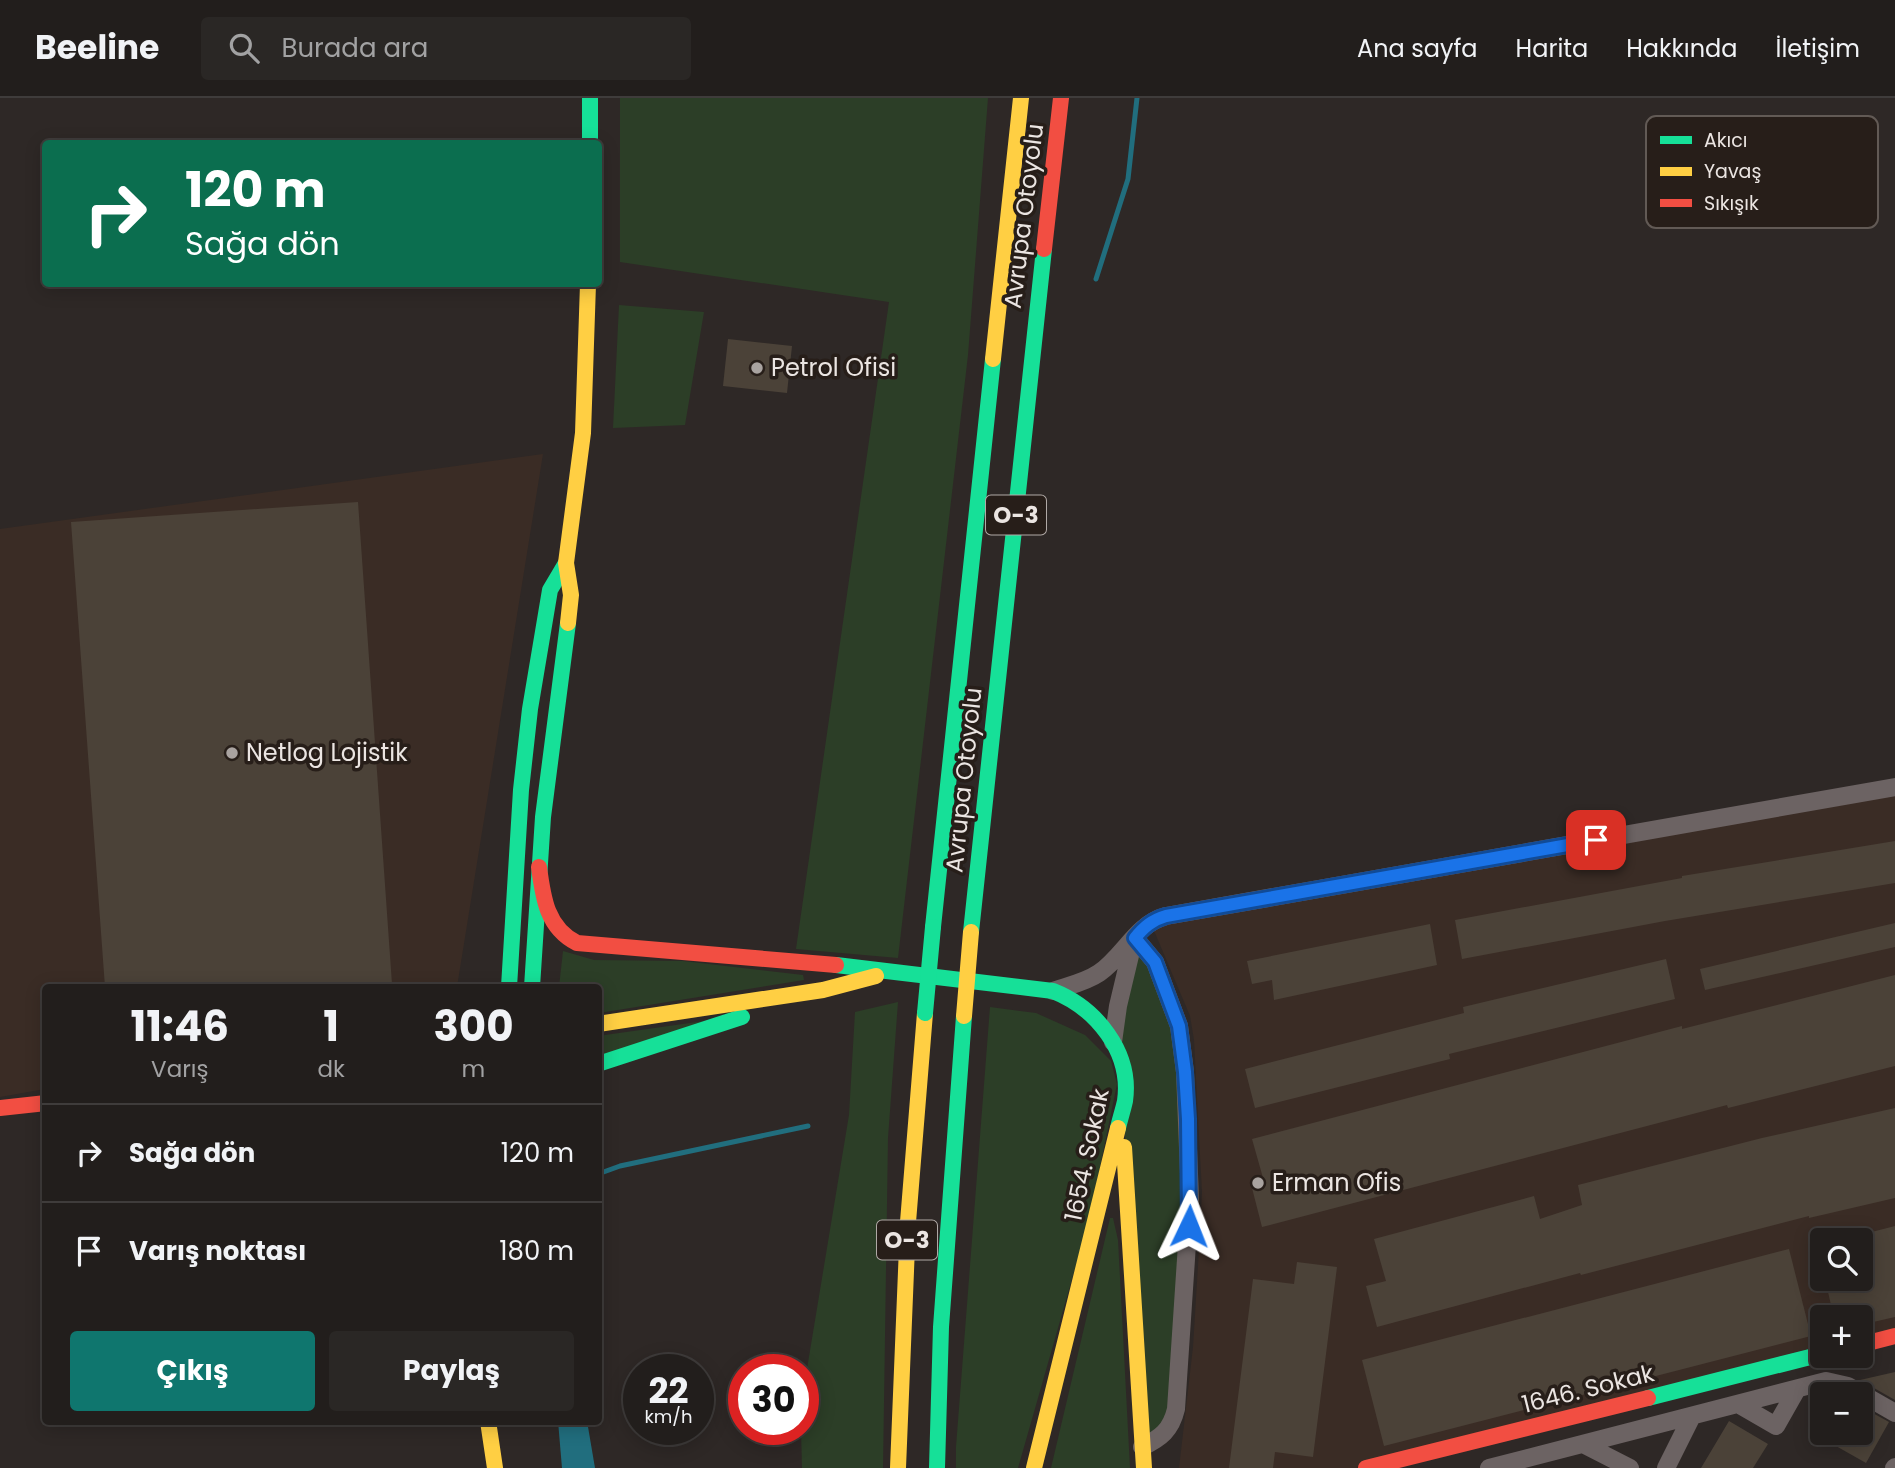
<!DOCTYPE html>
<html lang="tr">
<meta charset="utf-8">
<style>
body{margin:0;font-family:Poppins,sans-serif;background:#2a2725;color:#f1f3f6;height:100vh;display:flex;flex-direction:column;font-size:26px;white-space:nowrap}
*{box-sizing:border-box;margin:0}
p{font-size:23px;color:#a2a2a3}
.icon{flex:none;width:38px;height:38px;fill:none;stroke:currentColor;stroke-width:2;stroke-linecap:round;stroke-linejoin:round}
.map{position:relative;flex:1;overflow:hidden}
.drawer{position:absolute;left:42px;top:886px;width:560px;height:441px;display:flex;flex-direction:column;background:#221e1c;border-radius:7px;box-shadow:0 4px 18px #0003,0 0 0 2px #3f3c3b}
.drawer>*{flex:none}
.top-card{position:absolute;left:42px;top:42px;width:560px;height:147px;border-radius:7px;box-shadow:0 4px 18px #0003,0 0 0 2px #3f3c3b;background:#0b6e4f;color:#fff;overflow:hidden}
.buttons{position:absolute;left:1810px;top:1130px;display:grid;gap:14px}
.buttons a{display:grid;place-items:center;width:63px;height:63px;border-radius:7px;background:#221e1c;box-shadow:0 4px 18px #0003,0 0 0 2px #3f3c3b;font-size:35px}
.speed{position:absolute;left:623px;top:1256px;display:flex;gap:14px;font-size:35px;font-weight:700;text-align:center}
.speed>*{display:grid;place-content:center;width:91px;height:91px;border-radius:50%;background:#221e1c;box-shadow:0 4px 18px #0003,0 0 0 2px #3f3c3b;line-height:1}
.speed small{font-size:18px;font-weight:400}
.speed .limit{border:10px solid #d22;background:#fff;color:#111}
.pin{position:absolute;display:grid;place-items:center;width:60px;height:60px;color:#fff;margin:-30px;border-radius:14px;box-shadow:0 4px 10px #0006}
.me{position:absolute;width:77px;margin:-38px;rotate:2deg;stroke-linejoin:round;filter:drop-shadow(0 0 5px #0008)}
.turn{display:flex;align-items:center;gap:24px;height:147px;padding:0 28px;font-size:32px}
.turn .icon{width:91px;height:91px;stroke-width:2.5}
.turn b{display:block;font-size:49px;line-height:60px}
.eta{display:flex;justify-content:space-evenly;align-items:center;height:119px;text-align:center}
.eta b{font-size:42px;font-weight:700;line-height:49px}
.action{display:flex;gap:14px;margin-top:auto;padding:14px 28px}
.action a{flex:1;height:80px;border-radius:7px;background:#0f766e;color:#fff;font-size:28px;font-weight:700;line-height:80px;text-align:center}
.action a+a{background:#2a2725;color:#f1f3f6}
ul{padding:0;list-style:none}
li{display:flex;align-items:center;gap:21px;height:98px;padding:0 28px;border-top:2px solid #3f3c3b}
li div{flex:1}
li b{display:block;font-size:26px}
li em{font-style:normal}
header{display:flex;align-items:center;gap:42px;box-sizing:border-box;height:98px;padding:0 35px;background:#221e1c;border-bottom:2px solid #3f3c3b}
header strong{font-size:33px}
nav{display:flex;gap:38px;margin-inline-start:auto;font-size:24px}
.search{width:490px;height:63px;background:#2a2725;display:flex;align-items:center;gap:18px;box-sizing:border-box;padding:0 24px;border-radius:7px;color:#a2a2a3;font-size:26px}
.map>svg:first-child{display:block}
.built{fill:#3a2c25;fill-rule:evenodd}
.green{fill:#2c3e27}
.water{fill:#216e7e}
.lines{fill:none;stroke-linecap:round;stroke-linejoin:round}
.stream{stroke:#216e7e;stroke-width:5}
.building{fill:#4b4238}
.street{stroke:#6c6363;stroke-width:18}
.fast{stroke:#16e098;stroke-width:16}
.slow{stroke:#ffcf43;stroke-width:16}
.jam{stroke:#f24e42;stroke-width:16}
.fast-bridge{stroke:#16e098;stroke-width:16}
.slow-bridge{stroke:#ffcf43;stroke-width:16}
.route-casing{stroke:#114b97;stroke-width:18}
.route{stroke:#1a73e8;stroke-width:12}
.poi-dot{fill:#a9a3a0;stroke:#271e19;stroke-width:2.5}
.labels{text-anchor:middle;stroke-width:7;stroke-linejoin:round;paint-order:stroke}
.shield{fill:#271e19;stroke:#b0a9a6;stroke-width:2}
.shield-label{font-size:23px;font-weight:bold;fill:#ebe5e2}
.street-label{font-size:24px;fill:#ebe5e2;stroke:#271e19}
.poi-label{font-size:24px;fill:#ebe5e2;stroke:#271e19;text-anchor:start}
.key{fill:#271e19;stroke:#625a55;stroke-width:2}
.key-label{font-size:19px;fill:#ebe5e2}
</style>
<header>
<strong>Beeline</strong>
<div class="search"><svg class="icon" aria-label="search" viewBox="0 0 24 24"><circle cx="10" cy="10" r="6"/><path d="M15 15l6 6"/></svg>Burada ara</div>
<nav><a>Ana sayfa</a><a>Harita</a><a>Hakkında</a><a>İletişim</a></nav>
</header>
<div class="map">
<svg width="1895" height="1370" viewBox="0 0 1895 1370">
<rect width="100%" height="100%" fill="#2e2826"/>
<path class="built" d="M543,356L457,889H46L45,991L0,999V431Z
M1895,682V1238L1860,1246V1220H1822V1256L1363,1370H1179L1193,1249L1198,1168L1202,1094L1199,1038L1194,942L1190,918L1147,816ZM1822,1143H1860V1181H1822Z"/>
<path class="green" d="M620,0H988L968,257L898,860L796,851L889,204L620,164Z
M619,207L704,214L685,327L613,330Z
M1135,840L1155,864L1185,974L1175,1312L1142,1349L1118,908Z
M563,853L594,862L683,863L803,877L804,882L599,915L598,889H559Z
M898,904L888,1040L883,1370H802L801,1332H803V1295L849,1017L855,914Z
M990,909L1036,915L1085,937L1111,963L1117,986L1090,1118L1018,1370H956V1349Z
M704,923L599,959L598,938Z
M1110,1120H1113L1118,1142L1130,1370H1051Z"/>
<path class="water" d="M558,1323H587L595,1370H562Z"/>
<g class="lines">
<path class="stream" d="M1096,181L1128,81L1137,0
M598,1076L620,1068L808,1028"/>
</g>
<path class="building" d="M728,241L792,248L787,295L723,288Z
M358,404L392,886L352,889H105L71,424Z
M1895,743V785L1665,823L1462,861L1455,822L1682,780V778Z
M1895,825V849L1705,892L1700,871Z
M1430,826L1437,867L1274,902L1272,882L1252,886L1247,863Z
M1666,861L1675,901L1449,956L1450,961L1255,1010L1245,971L1464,915L1463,909Z
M1895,877V968L1728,1010L1727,1007L1262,1129L1252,1090L1265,1087L1252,1041L1682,928V931Z
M1895,1010V1100L1809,1120V1118L1581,1177L1580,1175L1377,1229L1366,1188L1386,1183L1374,1141L1534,1098L1540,1121L1582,1107L1578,1087L1762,1040Z
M1895,1128V1219L1860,1227V1220H1834L1825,1181H1860V1137Z
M1789,1151L1811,1238L1384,1348L1362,1262Z
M1297,1164L1337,1169L1313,1359L1275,1354L1273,1370H1229L1253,1181L1294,1186Z
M1895,1274V1302L1860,1282Z
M1860,1308L1889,1324L1866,1365L1813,1335H1860Z
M1729,1323L1768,1346L1753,1370H1701Z"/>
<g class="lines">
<path class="street" d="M1135,840L1155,864L1179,928L1185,974L1190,1101L1176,1311C1171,1332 1161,1340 1142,1349
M1053,893C1068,888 1086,884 1099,875C1124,858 1136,826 1166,818L1895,689
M1113,944L1118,908L1133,845
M1738,1306L1776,1328L1797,1291
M1583,1346L1630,1370
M1489,1370L1826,1283L1848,1288L1895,1315
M1666,1370L1692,1318
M1894,1370L1895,1369"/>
<path class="fast" d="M590,0V46
M933,829L993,261
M971,834L1044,151
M836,867L1053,893C1096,910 1132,954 1125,1003C1123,1012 1120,1021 1118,1030
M509,889L521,692L530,611L550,492L566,465
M532,889L543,719L568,525
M598,966L742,919
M1648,1300L1822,1256
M937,1370L941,1229L964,918"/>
<path class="slow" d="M993,261L1021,0
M568,525L571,497L566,465L583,335L588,186
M598,926L823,892L876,878
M1124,1049L1144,1370
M488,1323L495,1370
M898,1370L908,1124L925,915
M1034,1370L1118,1030"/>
<path class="jam" d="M1044,151L1061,0
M539,769C543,800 547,830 577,845L836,867
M0,1010L46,1005
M1860,1247L1895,1238
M1366,1370L1648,1300"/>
<path class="fast-bridge" d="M925,915L933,829"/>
<path class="slow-bridge" d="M964,918L971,834"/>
</g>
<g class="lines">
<g class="route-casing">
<path id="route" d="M1189,1128L1188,1021L1185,974L1179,928L1155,864L1135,840C1144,829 1152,822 1166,818L1596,742"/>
</g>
<use href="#route" class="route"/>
</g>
<g class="poi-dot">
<circle cx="757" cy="270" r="7"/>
<circle cx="232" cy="655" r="7"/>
<circle cx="1258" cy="1085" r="7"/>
</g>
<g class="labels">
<g class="shield">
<rect x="986" y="397.5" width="60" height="39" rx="5"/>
<rect x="877" y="1122.5" width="60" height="39" rx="5"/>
</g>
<g class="shield-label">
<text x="1016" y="425">O-3</text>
<text x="907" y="1150">O-3</text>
</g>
<g class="street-label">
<text transform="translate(1024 118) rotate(-83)" y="8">Avrupa Otoyolu</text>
<text transform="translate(964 682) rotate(-84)" y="8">Avrupa Otoyolu</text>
<text transform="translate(1087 1057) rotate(-78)" y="8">1654. Sokak</text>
<text transform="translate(1588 1291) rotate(-14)" y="8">1646. Sokak</text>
</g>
<g class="poi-label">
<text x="771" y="278">Petrol Ofisi</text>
<text x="246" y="663">Netlog Lojistik</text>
<text x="1272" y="1093">Erman Ofis</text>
</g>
</g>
<rect x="1646" y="18" width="232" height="112" rx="10" class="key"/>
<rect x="1660" y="38" width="32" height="8" fill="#16e098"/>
<rect x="1660" y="69" width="32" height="9" fill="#ffcf43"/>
<rect x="1660" y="101" width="32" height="8" fill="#f24e42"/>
<g class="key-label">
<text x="1704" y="49">Akıcı</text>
<text x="1704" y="80">Yavaş</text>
<text x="1704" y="112">Sıkışık</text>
</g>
</svg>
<div class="buttons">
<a><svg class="icon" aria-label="search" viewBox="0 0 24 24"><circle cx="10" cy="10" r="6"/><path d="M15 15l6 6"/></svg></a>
<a>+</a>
<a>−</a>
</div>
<div class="speed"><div>22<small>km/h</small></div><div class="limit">30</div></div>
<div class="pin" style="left:1596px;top:742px;background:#d93025"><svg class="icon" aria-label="arrive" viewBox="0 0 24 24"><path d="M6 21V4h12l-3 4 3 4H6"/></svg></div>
<svg class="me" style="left:1189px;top:1128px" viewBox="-20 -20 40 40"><path d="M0-17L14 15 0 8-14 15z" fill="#1a73e8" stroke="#fff" stroke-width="4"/></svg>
<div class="top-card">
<div class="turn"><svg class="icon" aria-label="right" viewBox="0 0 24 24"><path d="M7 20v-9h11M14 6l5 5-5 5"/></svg><div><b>120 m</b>Sağa dön</div></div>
</div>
<section class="drawer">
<div class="eta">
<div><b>11:46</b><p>Varış</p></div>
<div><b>1</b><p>dk</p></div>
<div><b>300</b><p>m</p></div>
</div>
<ul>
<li><svg class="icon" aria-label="right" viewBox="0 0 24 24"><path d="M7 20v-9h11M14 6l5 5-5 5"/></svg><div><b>Sağa dön</b></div><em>120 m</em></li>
<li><svg class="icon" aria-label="arrive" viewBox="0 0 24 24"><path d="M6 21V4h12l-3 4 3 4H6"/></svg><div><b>Varış noktası</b></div><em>180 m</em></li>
</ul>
<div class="action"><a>Çıkış</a><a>Paylaş</a></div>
</section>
</div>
